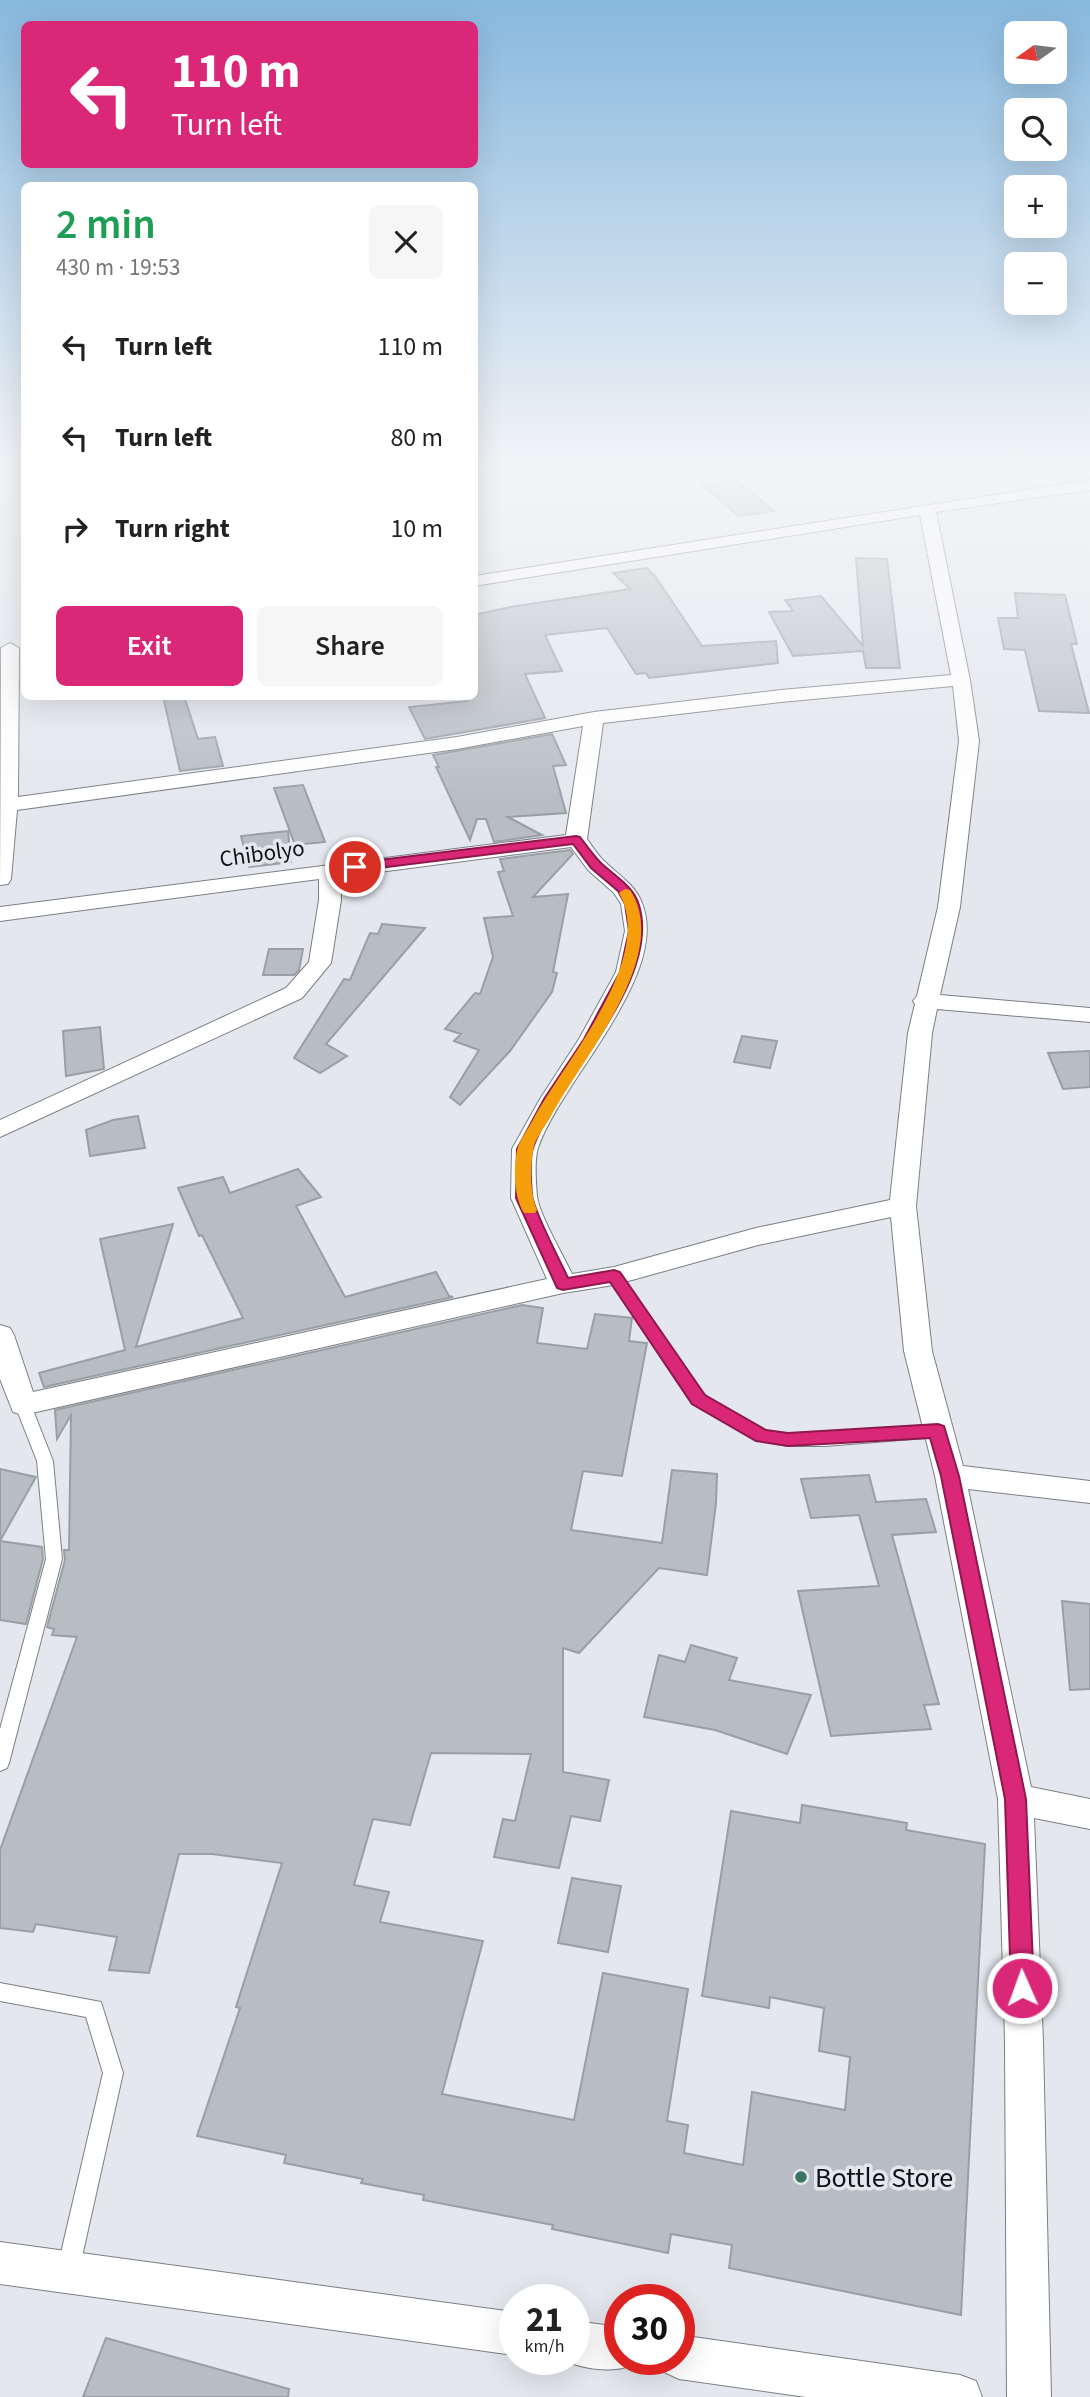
<!DOCTYPE html>
<meta charset="utf-8">
<style>
body{margin:0;font-family:"Source Sans 3",sans-serif;background:#f6f6f6;color:#222;height:100vh;display:flex;flex-direction:column;font-size:26px;white-space:nowrap}
*{box-sizing:border-box;margin:0}
p{font-size:23px;color:#767676}
.icon{flex:none;width:38px;height:38px;fill:none;stroke:currentColor;stroke-width:2;stroke-linecap:round;stroke-linejoin:round}
.map{position:relative;flex:1;overflow:hidden}
.side{position:absolute;left:21px;top:182px;width:457px;height:518px;display:flex;flex-direction:column;background:#fff;border-radius:10px;box-shadow:0 7px 28px #0002}
.side>*{flex:none}
.hud{position:absolute;left:21px;top:21px;width:457px;height:147px;border-radius:10px;box-shadow:0 7px 28px #0002;background:#db2777;color:#fff;overflow:hidden}
.needle{width:46px;rotate:256deg}
.controls{position:absolute;left:1004px;top:21px;display:grid;gap:14px}
.controls a{display:grid;place-items:center;width:63px;height:63px;border-radius:10px;background:#fff;box-shadow:0 7px 28px #0002;font-size:35px}
.speed{position:absolute;left:499px;top:2284px;display:flex;gap:14px;font-size:35px;font-weight:700;text-align:center}
.speed>*{display:grid;place-content:center;width:91px;height:91px;border-radius:50%;background:#fff;box-shadow:0 7px 28px #0002;line-height:1}
.speed small{font-size:18px;font-weight:400}
.speed .limit{border:10px solid #d22;background:#fff;color:#111}
.pin{position:absolute;display:grid;place-items:center;width:60px;height:60px;color:#fff;margin:-30px;border:4px solid #fff;border-radius:50%;box-shadow:0 2px 7px #0007}
.me{position:absolute;width:77px;margin:-38px;rotate:358deg;stroke-linejoin:round;filter:drop-shadow(0 0 5px #0008)}
.turn{display:flex;align-items:center;gap:24px;height:147px;padding:0 35px;font-size:32px}
.turn .icon{width:91px;height:91px;stroke-width:2.5}
.turn b{display:block;font-size:49px;line-height:60px}
.round{display:grid;place-items:center;flex:none;width:74px;height:74px;border-radius:10px;background:#f6f6f6}
.head{display:flex;align-items:center;justify-content:space-between;height:119px;padding:0 35px}
h1{font-size:42px;font-weight:600;line-height:52px;color:#1e9e55}
.cta{display:flex;gap:14px;margin-top:auto;padding:14px 35px}
.cta a{flex:1;height:80px;border-radius:10px;background:#db2777;color:#fff;font-size:28px;font-weight:600;line-height:80px;text-align:center}
.cta a+a{background:#f6f6f6;color:#222}
ul{padding:0;list-style:none}
li{display:flex;align-items:center;gap:21px;height:91px;padding:0 35px}
li div{flex:1}
li b{display:block;font-size:26px}
li em{font-style:normal}
.map>svg:first-child{display:block}
.building{fill:#b7bdc2;stroke:#999fa4;stroke-width:2}
.lines{fill:none;stroke-linecap:round;stroke-linejoin:round}
.service-casing{stroke:#7c7f85;stroke-width:2}
.minor-casing{stroke:#7c7f85;stroke-width:2}
.service{fill:#fff;fill-rule:evenodd}
.minor{fill:#fff;fill-rule:evenodd}
.route{fill:#db2777;stroke:#8e194d;stroke-width:2}
.slow{fill:#f59e0b}
.poi-dot{fill:#397560;stroke:#e4e7ee;stroke-width:2.5}
.labels{text-anchor:middle;stroke-width:7;stroke-linejoin:round;paint-order:stroke}
.street-label{font-size:23px;fill:#101214;stroke:#e4e7ee}
.near-poi-label{font-size:28px;fill:#101214;stroke:#e4e7ee;text-anchor:start}
</style>
<div class="map">
<svg width="1090" height="2397" viewBox="0 0 1090 2397">
<rect width="100%" height="100%" fill="#e4e7ee"/>
<path class="building" d="M736,480L774,511L739,516L702,485Z
M856,558L887,559L900,668H866L863,651L793,656L769,612L793,611L785,600L821,596L863,646Z
M647,568L655,576L702,646L776,641L778,663L649,678L646,673L636,674L607,628L545,635L562,671L525,674L545,718L425,739L409,707L468,701L466,696H474V615L510,607L630,589L613,573Z
M1015,593L1065,595L1077,644H1071L1089,713L1039,711L1025,650L1004,649L998,618H1018Z
M163,696H184L198,739L215,737L223,766L180,771Z
M552,734L566,765L553,766L566,813L508,817L542,835L494,842L486,819H477L470,840L436,767H439L433,755Z
M303,785L325,842L295,845L274,788Z
M288,831L291,862L249,867L241,836Z
M570,850L573,854L533,897L568,894L553,972L557,973L552,992L510,1051L460,1105L450,1097L479,1050L454,1041L461,1034L445,1029L475,993L480,994L493,957L484,918L513,916L498,872L504,871L500,859Z
M382,924L425,928L326,1044L347,1056L320,1073L294,1058L344,979L350,980L370,933L378,934Z
M269,949H303L299,970L294,975H263Z
M100,1027L104,1069L66,1076L63,1031Z
M742,1036L777,1041L770,1068L734,1062Z
M1090,1051V1087L1063,1089L1048,1053Z
M138,1116L145,1148L90,1156L86,1130L113,1120Z
M298,1169L321,1197L296,1206L345,1297L436,1272L449,1296L453,1297L44,1387L39,1373L125,1350L100,1239L173,1224L136,1347L243,1318L202,1235L199,1236L178,1188L223,1177L230,1193Z
M522,1305L543,1308L537,1343L587,1349L595,1314L632,1318L629,1341L647,1343L622,1476L583,1471L571,1530L662,1543L672,1470L717,1474L716,1503L707,1575L659,1568L579,1653L563,1648V1772L609,1780L600,1821L571,1816L559,1868L494,1857L503,1819L515,1821L531,1754L431,1753L410,1825L373,1819L354,1885L389,1892L380,1922L483,1941L442,2094L574,2120L603,1973L688,1989L667,2121L688,2125L684,2153L743,2165L752,2092L845,2110L850,2057L819,2051L824,2008L770,1997L769,2008L702,1996L731,1811L800,1823L802,1805L907,1823L906,1830L985,1844L961,2315L729,2268L732,2245L671,2234L668,2253L552,2229L553,2225L423,2200L424,2195L361,2183L363,2179L284,2163L286,2155L197,2136L240,2008L236,2007L282,1863L212,1854H179L149,1973L109,1970L117,1937L36,1924L33,1932L0,1928V1850L77,1637L52,1635L54,1629L47,1627L65,1560L64,1550H69L71,1415L57,1439L55,1410Z
M0,1469L36,1477L0,1541Z
M869,1475L876,1502L926,1499L936,1532L892,1535L939,1704L924,1705L931,1729L831,1736L798,1591L879,1586L859,1515L811,1518L801,1479Z
M0,1541L42,1547L43,1559L26,1624L0,1620Z
M1062,1601L1090,1604V1689L1070,1690Z
M691,1645L737,1658L729,1680L811,1695L787,1754L715,1730L644,1717L659,1655L685,1662Z
M572,1878L621,1886L608,1952L558,1943Z
M106,2338L289,2389L288,2397H83Z"/>
<g class="lines">
<g class="service-casing">
<path id="service" d="M614,1271L619,1273L704,1396L767,1431L788,1434H825L938,1425L944,1427L946,1431L944,1435L938,1437L825,1446H788L757,1440L692,1404L607,1276Z
M23,1399L29,1401L31,1405L53,1461L62,1559L9,1763L7,1768L0,1771V1729L46,1559L37,1461L15,1405L17,1401Z
M0,1983L101,2002L123,2073L79,2270L76,2278L68,2281L60,2278L57,2270L103,2073L86,2017L0,2001Z"/>
</g>
<g class="minor-casing">
<path id="minor" d="M1090,480V490L936,512L970,680L979,741L960,907L940,995L1090,1008V1022L937,1009L932,1033L916,1206L932,1351L963,1466L1090,1481V1503L968,1489L1031,1787L1090,1799V1829L1034,1818L1043,2042L1051,2397H1007L1005,2042L998,1799L935,1476L904,1351L891,1217L758,1245L614,1285L563,1293L23,1415L13,1412L0,1379V1325L10,1328L14,1335L33,1392L547,1279L511,1198L512,1149L540,1099L579,1039L616,972L625,931L621,904L614,893L588,870L571,847L341,877V900L331,963L302,998L0,1137V1120L286,988L309,962L319,900V879L0,921V907L566,835L583,726L457,749L17,810L11,879L8,884L0,885L1,648L10,643L19,648L18,797L457,737L594,712L781,690L951,675L920,515L474,586V576ZM953,686L959,741L938,907L917,996L913,1001L915,1004L908,1033L890,1200L756,1228L614,1267L572,1274C563,1255 539,1214 537,1196C536,1183 534,1160 538,1148C560,1082 671,975 642,903C635,884 617,874 603,860C597,854 592,846 587,839L603,723L781,702Z
M0,2242L514,2312V2355L0,2284Z
M574,2321L620,2327V2359H638L635,2364C612,2374 583,2369 560,2359H574Z
M679,2335L960,2375L976,2381L982,2397H806L679,2379L664,2372L658,2359H679Z"/>
</g>
<use href="#service" class="service"/>
<use href="#minor" class="minor"/>
</g>
<linearGradient id="sky" x2="0" y2="1"><stop stop-color="#87b8de"/><stop offset="0.58" stop-color="#f3f4f7"/><stop offset="1" stop-color="#f3f4f7" stop-opacity="0"/></linearGradient>
<rect width="1090" height="805" fill="url(#sky)"/>
<path class="route" d="M576,836L580,837C587,846 593,855 600,862C614,876 633,885 639,905C662,982 557,1079 533,1148C529,1160 531,1183 532,1195C534,1212 560,1260 568,1278L614,1270L620,1272L705,1395L766,1430L788,1433L938,1424L944,1426L959,1476L1026,1799L1034,1988L1030,1995L1022,1998L1014,1995L1011,1988L1005,1799L941,1476L930,1438L788,1446L756,1441L692,1404L610,1282L563,1290L557,1288L516,1198L517,1149L544,1099L584,1039L620,972L629,931L625,904L618,891L591,868L573,844L355,871L349,867L355,863Z"/>
<path class="slow" d="M625,889L630,890C673,956 580,1060 550,1118C544,1128 534,1140 533,1151C530,1169 530,1193 537,1210L535,1213H524C514,1197 513,1169 517,1151C519,1140 529,1128 534,1118C565,1061 656,958 619,893Z"/>
<circle class="poi-dot" cx="801" cy="2177" r="7"/>
<g class="labels">
<g class="street-label">
<text transform="translate(262 853) rotate(-8)" y="8">Chibolyo</text>
</g>
<g class="near-poi-label">
<text x="815" y="2187">Bottle Store</text>
</g>
</g>
</svg>
<div class="controls">
<a><svg class="needle" viewBox="-14 -14 28 28"><path d="M0-13l5 13h-10z" fill="#e53935"/><path d="M0 13l5-13h-10z" fill="#767676"/></svg></a>
<a><svg class="icon" aria-label="search" viewBox="0 0 24 24"><circle cx="10" cy="10" r="6"/><path d="M15 15l6 6"/></svg></a>
<a>+</a>
<a>−</a>
</div>
<div class="speed"><div>21<small>km/h</small></div><div class="limit">30</div></div>
<div class="pin" style="left:355px;top:867px;background:#d93025"><svg class="icon" aria-label="arrive" viewBox="0 0 24 24"><path d="M6 21V4h12l-3 4 3 4H6"/></svg></div>
<svg class="me" style="left:1022px;top:1988px" viewBox="-20 -20 40 40"><circle r="17" fill="#db2777" stroke="#fff" stroke-width="3"/><path d="M0-11L8 9 0 5-8 9z" fill="#fff"/></svg>
<div class="hud">
<div class="turn"><svg class="icon" aria-label="left" viewBox="0 0 24 24"><path d="M17 20v-9H6M10 6l-5 5 5 5"/></svg><div><b>110 m</b>Turn left</div></div>
</div>
<section class="side">
<div class="head"><div><h1>2 min</h1><p>430 m · 19:53</p></div><a class="round"><svg class="icon" aria-label="close" viewBox="0 0 24 24"><path d="M6 6l12 12M18 6L6 18"/></svg></a></div>
<ul>
<li><svg class="icon" aria-label="left" viewBox="0 0 24 24"><path d="M17 20v-9H6M10 6l-5 5 5 5"/></svg><div><b>Turn left</b></div><em>110 m</em></li>
<li><svg class="icon" aria-label="left" viewBox="0 0 24 24"><path d="M17 20v-9H6M10 6l-5 5 5 5"/></svg><div><b>Turn left</b></div><em>80 m</em></li>
<li><svg class="icon" aria-label="right" viewBox="0 0 24 24"><path d="M7 20v-9h11M14 6l5 5-5 5"/></svg><div><b>Turn right</b></div><em>10 m</em></li>
</ul>
<div class="cta"><a>Exit</a><a>Share</a></div>
</section>
</div>
